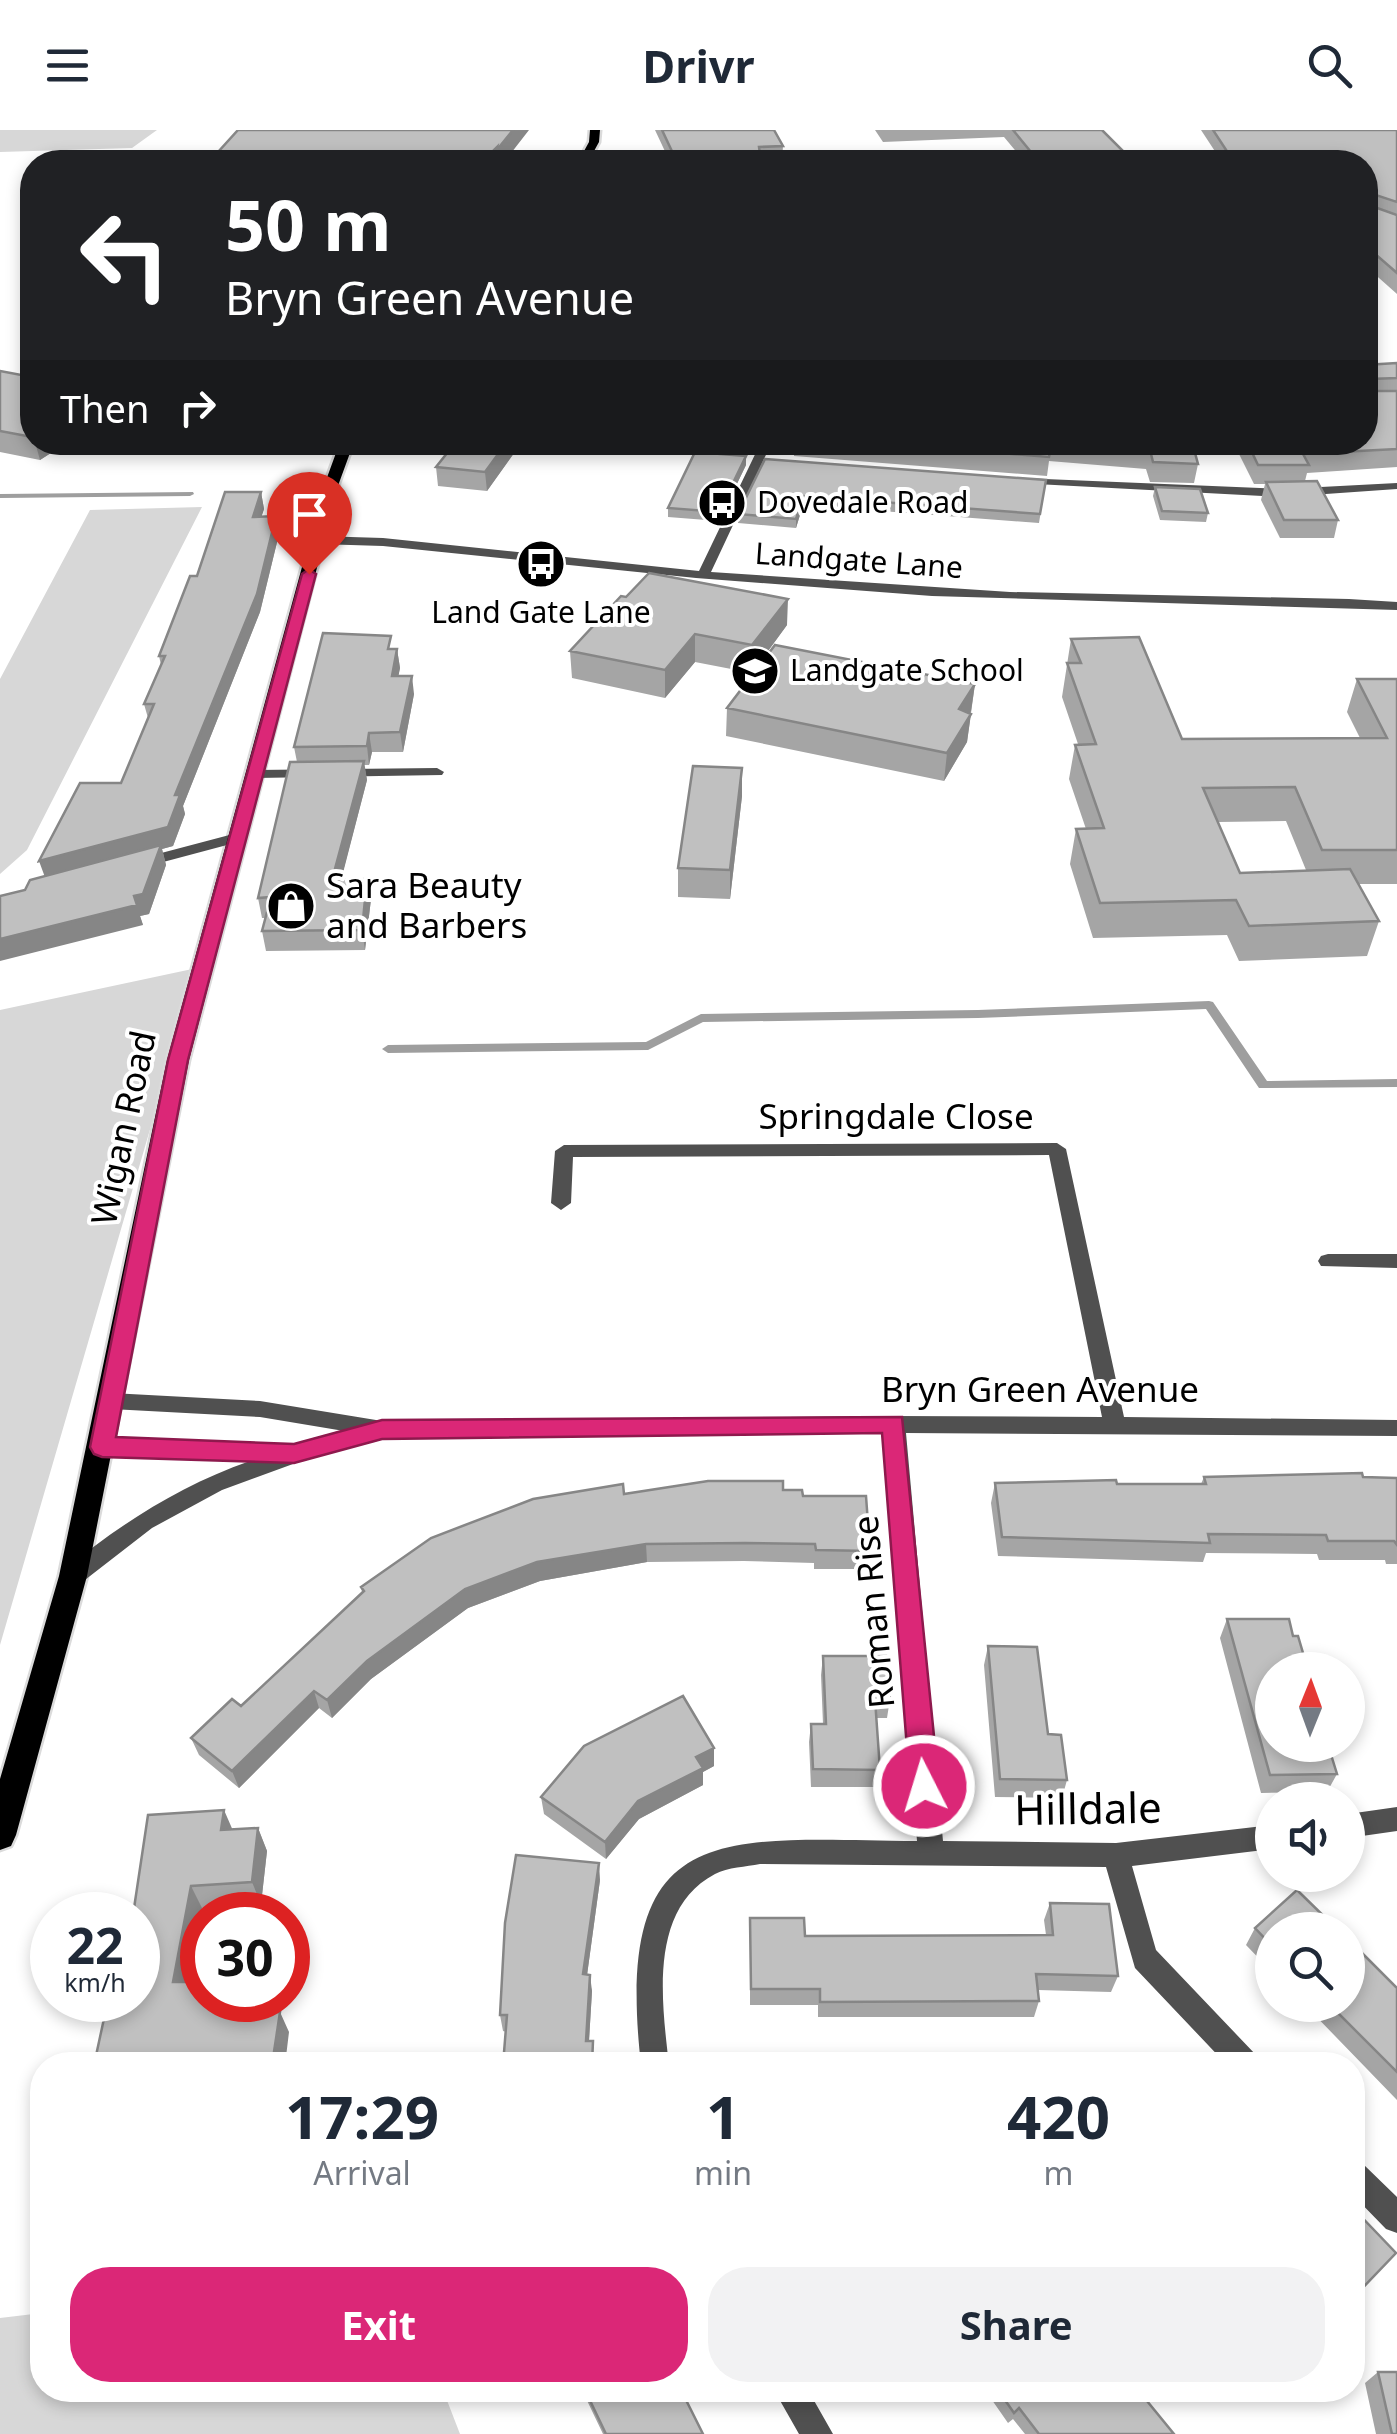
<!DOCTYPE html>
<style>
body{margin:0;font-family:"Noto Sans",sans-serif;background:#f2f2f3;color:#1f2937;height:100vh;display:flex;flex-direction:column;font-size:38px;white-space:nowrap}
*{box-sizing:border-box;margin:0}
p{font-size:32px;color:#747a83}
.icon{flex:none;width:55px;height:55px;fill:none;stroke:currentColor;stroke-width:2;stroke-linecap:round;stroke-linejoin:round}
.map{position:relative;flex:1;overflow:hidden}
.drawer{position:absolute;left:30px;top:1922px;width:1335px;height:350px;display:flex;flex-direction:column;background:#fff;border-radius:40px;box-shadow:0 5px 15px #0003}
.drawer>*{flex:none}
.hud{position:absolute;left:20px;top:20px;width:1358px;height:305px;border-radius:40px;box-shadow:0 5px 15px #0003;background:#202124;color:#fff;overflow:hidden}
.needle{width:65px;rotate:1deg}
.tools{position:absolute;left:1255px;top:1522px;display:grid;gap:20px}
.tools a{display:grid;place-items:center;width:110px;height:110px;border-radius:50%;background:#fff;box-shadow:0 5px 15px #0003;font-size:50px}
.speed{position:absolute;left:30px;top:1762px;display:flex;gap:20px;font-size:50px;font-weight:700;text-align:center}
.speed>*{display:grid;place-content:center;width:130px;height:130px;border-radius:50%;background:#fff;box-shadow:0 5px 15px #0003;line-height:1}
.speed small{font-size:25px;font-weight:400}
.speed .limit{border:15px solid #d22;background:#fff;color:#111}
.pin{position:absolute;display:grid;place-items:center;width:85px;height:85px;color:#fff;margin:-102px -42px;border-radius:50% 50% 50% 0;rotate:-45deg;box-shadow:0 0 10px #0007}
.pin .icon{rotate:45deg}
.me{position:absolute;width:110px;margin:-55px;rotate:355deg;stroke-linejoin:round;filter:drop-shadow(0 0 8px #0008)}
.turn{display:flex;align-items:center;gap:35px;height:210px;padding:0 40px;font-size:45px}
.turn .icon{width:130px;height:130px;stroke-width:2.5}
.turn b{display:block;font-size:70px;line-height:85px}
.then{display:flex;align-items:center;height:95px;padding:0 40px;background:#0003;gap:20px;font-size:38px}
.eta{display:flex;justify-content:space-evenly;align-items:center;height:170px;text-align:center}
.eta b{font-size:60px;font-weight:700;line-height:70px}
.cta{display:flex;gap:20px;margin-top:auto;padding:20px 40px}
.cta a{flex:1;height:115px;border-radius:40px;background:#db2777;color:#fff;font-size:40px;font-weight:700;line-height:115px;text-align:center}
.cta a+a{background:#f2f2f3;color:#1f2937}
header{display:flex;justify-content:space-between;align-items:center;height:130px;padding:0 40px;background:#fff;font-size:45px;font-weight:700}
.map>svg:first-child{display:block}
.green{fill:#d7d7d7}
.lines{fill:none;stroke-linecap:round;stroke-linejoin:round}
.stream{fill:#9e9e9e;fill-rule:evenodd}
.primary-casing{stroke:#dbdbdb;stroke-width:5}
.street{fill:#505050;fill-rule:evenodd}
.primary{fill:#000;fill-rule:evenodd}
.wall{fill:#a5a5a5;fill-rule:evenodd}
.shaded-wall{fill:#868686}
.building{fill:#c0c0c0;stroke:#868686;stroke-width:2.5}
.route{fill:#db2777;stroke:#8e194d;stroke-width:2.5}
.labels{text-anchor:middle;stroke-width:8;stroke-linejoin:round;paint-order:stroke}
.far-poi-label{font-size:30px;fill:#000;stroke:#fff;text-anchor:start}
.far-street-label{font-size:30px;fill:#000;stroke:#fff}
.poi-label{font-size:35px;fill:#000;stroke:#fff;text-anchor:start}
.street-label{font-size:35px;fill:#000;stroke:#fff}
.near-street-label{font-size:42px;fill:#000;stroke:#fff}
</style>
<header><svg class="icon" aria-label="menu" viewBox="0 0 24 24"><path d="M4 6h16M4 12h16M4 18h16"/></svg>Drivr<svg class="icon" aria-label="search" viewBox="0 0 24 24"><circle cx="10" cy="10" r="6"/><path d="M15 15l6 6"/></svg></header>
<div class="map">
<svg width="1397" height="2304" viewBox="0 0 1397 2304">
<rect width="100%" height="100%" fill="#fff"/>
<path class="green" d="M0,0H157L132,18L0,22Z
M202,377L27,720L0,744V549L90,380Z
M197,838L0,1515V880Z
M42,2183V2260H443L460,2304H0V2188Z"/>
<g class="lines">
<path class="stream" d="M312,358H315V362L279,363L275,361L279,359Z
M193,362L194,364L190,366L0,368V364Z
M1209,871L1213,872L1267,951L1397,949V957L1259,958L1206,879L978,888L703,892L648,920L388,923L382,919L388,915L646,912L701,884L978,880Z"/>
<g class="primary-casing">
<path id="primary" d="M590,0H600L599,12L588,32H578L589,12Z
M340,312H354L339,353L189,930L87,1446L16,1705L11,1716L0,1720V1649L59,1446L167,930L325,353Z"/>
</g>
<path class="street" d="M761,312H772L711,442L1010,462L1349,469L1397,472V480L932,466L696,448L383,416L318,414L312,410L318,406L383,408L699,441Z
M1021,348L1283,359L1397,353V359L1283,367L1017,353V349Z
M437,638L444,642L442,645L256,648L249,644L256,640Z
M237,703L245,708L242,711L137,739L129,734L131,731Z
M1057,1013L1066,1019L1124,1287L1397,1290V1306L906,1303L943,1711L1116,1713L1272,1695V1719L1132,1736L1156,1820L1256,1925L1260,1935H1227L1135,1838L1106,1737L760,1734C746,1737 728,1737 715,1744C648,1779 662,1873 669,1935H641C613,1687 721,1709 917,1711L884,1303L381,1307L293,1334L222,1360L152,1398L81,1453L73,1456L65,1453L61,1446L65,1439C122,1393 181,1355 250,1331L102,1326L94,1323L91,1317L94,1311L102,1308L282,1314L290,1317L344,1301L260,1287L111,1279L103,1277L100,1271L103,1265L111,1263L260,1271L382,1291L894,1286L1102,1287L1049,1025L573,1027L571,1073L561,1080L551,1073L555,1021L564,1015Z
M1328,1124H1397V1138L1321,1136L1318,1131L1321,1126Z
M1397,1677V1701L1348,1708V1684Z
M1352,2029L1362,2033L1397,2067V2103L1386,2099L1352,2064Z
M774,2260H808L833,2304H799Z"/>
<use href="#primary" class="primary"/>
</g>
<path class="wall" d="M655,0H774L783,16L782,31L670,32Z
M875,0H1102L1134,32H1025L1004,7L883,12Z
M1201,0H1397V164L1370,140L1365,146V32H1222Z
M1397,233V337L1307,343L1305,351L1338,390L1334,408H1280L1261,370L1265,354H1254L1233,312H1365V235Z
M0,241L32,247V312H68L40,330L0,322Z
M456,312H522L487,361L438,356L436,337Z
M560,312H724L719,324L746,335L719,391L668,387V378L694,324Z
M794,312H1192L1198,334L1194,353L1150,352L1146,339L1049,331L1047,346L794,326Z
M765,329L1046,350L1039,393L803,375L796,398L738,393V384Z
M1155,357L1208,383L1206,392L1160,390L1153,366Z
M261,362L264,379L261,387L276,386L279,404L260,482L183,676L185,684L173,716L162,719L166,735L149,784L140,786L143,795L44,746L121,653L148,588L144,574L161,535L159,526L197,446Z
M621,466L787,495L752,543L695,532L665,568L572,548L570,521Z
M1071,509L1182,609L1360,608L1347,582L1357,549H1397V754H1359L1379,791L1367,826L1239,831L1227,805L1093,808L1070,734L1076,699H1086L1069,649L1075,615L1078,614L1062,567ZM1286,691L1306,740L1240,743L1218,692Z
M393,519H397L400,538L398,546L414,564L403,622H372L369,635H364L367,650L341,749L371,769L365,820L266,821L262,801L265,788H262L258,768L297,632L294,617Z
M975,554L967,612L944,651L726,606L727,578Z
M742,638V666L730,769L678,767V738Z
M1204,1347L1397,1348V1434H1386L1385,1430H1319L1317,1424L1206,1423L1203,1432L998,1426L991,1373L995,1353L1201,1354Z
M783,1360L803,1366L870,1421L867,1439H814V1433L744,1431L647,1432L540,1451L468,1478L371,1549L332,1588L319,1578L239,1658L199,1625L191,1608L241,1576L362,1462L361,1457L624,1364Z
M1227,1489L1293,1506L1337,1644L1327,1662L1261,1663L1220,1508Z
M988,1516L1048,1604L1067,1650L1062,1668L995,1667L984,1535Z
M823,1526L890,1569L887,1588H876L880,1640L877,1657H811L809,1612L811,1594H823L821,1545Z
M714,1618V1636L703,1642V1655L639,1689L606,1729L544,1684L541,1667Z
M258,1698L267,1721L261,1774L202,1778L188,1852L202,1870H228L229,1873L228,1882L289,1902L94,1935L138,1785L233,1699Z
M600,1750L587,1845L592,1861L589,1911L595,1927L503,1901L500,1885Z
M1050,1773L1118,1846L1111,1862L1038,1860L1039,1871L1034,1887H818V1875H750V1788L805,1806L1046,1805L1044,1790Z
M1255,1798L1272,1800V1842L1246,1815Z
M1397,1858V1970L1305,1875H1348Z
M1378,2242L1397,2304H1376L1365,2253Z
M582,2260H681L703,2304H603Z
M985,2260H1138L1174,2304H1025L1013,2289L1008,2293Z"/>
<path class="shaded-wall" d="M513,0H529L504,32H482Z
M1374,123L1370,140L1365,146V136Z
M35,312H68L40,330Z
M507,312H522L487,361L485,342Z
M718,312H724L718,326Z
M746,326V335L719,391V382Z
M261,362L264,379L256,404L253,387Z
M803,366V375L796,398V389Z
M276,386L279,404L260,482L183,676L185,684L173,716L162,719L166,735L149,784L140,786L143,795L0,831V809L46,750L39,731L175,665Z
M788,469L787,495L752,543V515Z
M695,504V532L665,568V540Z
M397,519L400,538L395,564L392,546Z
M412,546L414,564L403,622L400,602Z
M975,554L971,581L956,607L959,579Z
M971,584L967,612L944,651L947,623Z
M369,603L372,622L369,635L367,616Z
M364,631L367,650L336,770L332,750Z
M742,638V666L730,769V740Z
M367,749L371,769L365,820L362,800Z
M646,1414L647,1432L540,1451L468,1478L371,1549L332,1588L327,1570L367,1531L465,1459L537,1432Z
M314,1561L319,1578L239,1658L232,1641Z
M714,1618V1636L703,1642V1655L639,1689L606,1729L605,1712L638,1671L696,1627Z
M224,1680L234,1703L221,1700Z
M258,1698L267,1721L261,1774L252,1752Z
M599,1733L600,1750L585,1860L583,1844Z
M191,1756L202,1778L185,1873L173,1852Z
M590,1845L592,1861L588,1927L586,1911Z
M216,1870H228L229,1873L225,1903L214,1882Z
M280,1882L289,1902L285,1935H272Z"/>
<path class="building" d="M238,0H513L496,21L497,17L482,32H209Z
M662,0H774L783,16L759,17L761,32H677Z
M1013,0H1102L1134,32H1055L1031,22Z
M1213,0H1397V72L1370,63L1365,66L1366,74L1397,85V143L1374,123L1365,136V32H1234Z
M1397,233V248L1370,249L1367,261H1397V319L1303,324L1309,335H1258L1247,312H1365V235Z
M0,241L32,247V307L0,301Z
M456,312H507L485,342L436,337Z
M869,312H1052L1049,327Z
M1052,312H1192L1198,334L1153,332L1150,320Z
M695,322L746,326L719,382L668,378Z
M765,329L1046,350L1040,384L803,366L796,389L738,384Z
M1317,351L1338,390H1284L1266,352Z
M1155,357L1200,359L1208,383L1162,381Z
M225,362H261L253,387L276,386L257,464L175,665H180L168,697L39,731L80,653H121L154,574H144L165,526H159L190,446H197Z
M649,443L788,469L752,515L695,504L665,540L570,521L621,466L626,467Z
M323,503L391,506L388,519H397L392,546H412L400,602L369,603L367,616L294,617Z
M1139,507L1182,609L1387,608L1357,549H1397V720H1322L1295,657L1203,658L1240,743L1350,739L1379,791L1249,796L1236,770L1100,773L1076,699L1104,698L1075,615L1096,614L1067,533H1081L1071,509Z
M775,515L975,554L959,579L971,584L947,623L727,578Z
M364,631L332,750L367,749L362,800L262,801L271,767L258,768L290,632Z
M693,636L742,638L730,740L678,738Z
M161,715L143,764L134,766L137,775L0,809V766L25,760L30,750Z
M1362,1343L1363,1347L1397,1348V1415L1394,1411H1328L1326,1405L1208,1404L1210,1413L1002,1407L995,1353L1116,1350L1117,1354H1206L1204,1347Z
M708,1351H783V1360H802L803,1366H866L870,1421L816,1420L815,1414L745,1413L646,1414L537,1432L465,1459L367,1531L327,1570L314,1561L232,1641L191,1608L232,1569L241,1576L364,1461L361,1457L431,1408L533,1369L623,1354L624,1364Z
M1227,1489H1289L1293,1506H1298L1308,1540H1272V1615H1328L1337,1644L1270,1645Z
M988,1516L1037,1517L1048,1604L1061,1605L1067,1650L1000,1649Z
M823,1526H886L890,1569H875L880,1640L813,1639L811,1594H826Z
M683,1566L714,1618L696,1627L703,1638L638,1671L605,1712L541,1667L584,1616Z
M224,1680L221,1700L258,1698L252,1752L191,1756L173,1852H202V1870H216L214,1882H280L272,1935H94L108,1870H138V1785H133L148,1685Z
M516,1725L599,1733L583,1844L590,1845L586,1911H593L592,1935H503L507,1885H500L505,1793Z
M1297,1760L1338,1800H1272V1816L1255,1798Z
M1050,1773L1109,1774L1118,1846L1036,1844L1039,1871L820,1872V1859H751L750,1788H804L805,1806L1053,1805Z
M1348,1809L1397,1858V1942L1330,1875H1348Z
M1352,2077L1396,2123L1352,2169Z
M1378,2242H1397V2304H1392Z
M585,2260H681L703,2304H606Z
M998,2260H1138L1174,2304H1039L1019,2278L1014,2283Z"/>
<path class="route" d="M309,439L316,444L188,930L116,1307L294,1314L382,1290L902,1287L939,1656L935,1665L924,1669L914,1665L910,1656L882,1303L382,1309L294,1333L102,1327L94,1324L90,1317L168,930L302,444Z"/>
<defs>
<g id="bus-disc" transform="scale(2.5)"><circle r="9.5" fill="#000" stroke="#fff"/><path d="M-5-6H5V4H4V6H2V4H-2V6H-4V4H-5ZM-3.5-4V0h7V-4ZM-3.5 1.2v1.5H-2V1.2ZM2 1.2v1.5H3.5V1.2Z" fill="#fff"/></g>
<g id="school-disc" transform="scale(2.5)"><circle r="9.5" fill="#000" stroke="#fff"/><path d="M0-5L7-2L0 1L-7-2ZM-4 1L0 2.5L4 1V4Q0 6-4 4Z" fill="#fff"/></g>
<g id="shop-disc" transform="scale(2.5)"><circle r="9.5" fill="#000" stroke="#fff"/><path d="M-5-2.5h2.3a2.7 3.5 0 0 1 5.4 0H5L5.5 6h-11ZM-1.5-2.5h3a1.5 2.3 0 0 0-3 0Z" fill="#fff"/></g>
</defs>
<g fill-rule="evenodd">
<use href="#bus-disc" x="722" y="373"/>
<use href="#bus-disc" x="541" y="434"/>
<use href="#school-disc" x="755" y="541"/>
<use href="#shop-disc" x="291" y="776"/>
</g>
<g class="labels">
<g class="far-poi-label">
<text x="757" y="383">Dovedale Road</text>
<text x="541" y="493" text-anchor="middle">Land Gate Lane</text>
<text x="790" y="551">Landgate School</text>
</g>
<g class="far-street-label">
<text transform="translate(859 431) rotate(4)" y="10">Landgate Lane</text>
</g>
<g class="poi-label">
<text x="326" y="768">Sara Beauty<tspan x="326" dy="40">and Barbers</tspan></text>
</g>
<g class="street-label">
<text x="896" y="999">Springdale Close</text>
<text transform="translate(124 998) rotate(-78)" y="12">Wigan Road</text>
<text x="1040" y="1272">Bryn Green Avenue</text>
<text transform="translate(874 1482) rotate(-95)" y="12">Roman Rise</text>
</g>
<g class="near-street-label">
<text transform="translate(1088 1679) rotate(-1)" y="15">Hilldale</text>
</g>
</g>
</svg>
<div class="tools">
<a><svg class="needle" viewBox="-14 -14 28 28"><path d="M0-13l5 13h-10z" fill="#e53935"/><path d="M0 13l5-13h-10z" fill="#747a83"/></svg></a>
<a><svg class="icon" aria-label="sound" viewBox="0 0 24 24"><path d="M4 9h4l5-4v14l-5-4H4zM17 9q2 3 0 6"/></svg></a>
<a><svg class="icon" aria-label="search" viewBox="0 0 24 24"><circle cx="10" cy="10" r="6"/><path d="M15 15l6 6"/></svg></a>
</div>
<div class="speed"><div>22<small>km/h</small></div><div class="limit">30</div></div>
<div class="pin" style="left:309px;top:444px;background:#d93025"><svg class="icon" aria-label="arrive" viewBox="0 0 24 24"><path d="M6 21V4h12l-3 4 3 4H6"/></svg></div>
<svg class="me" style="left:924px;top:1656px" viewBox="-20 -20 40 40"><circle r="17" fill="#db2777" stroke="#fff" stroke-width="3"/><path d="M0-11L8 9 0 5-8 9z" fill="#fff"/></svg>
<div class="hud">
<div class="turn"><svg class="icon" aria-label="left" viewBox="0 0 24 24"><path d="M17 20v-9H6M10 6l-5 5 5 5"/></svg><div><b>50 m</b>Bryn Green Avenue</div></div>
<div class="then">Then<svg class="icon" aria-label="right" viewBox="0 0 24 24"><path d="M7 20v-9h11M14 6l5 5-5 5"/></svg></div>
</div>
<section class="drawer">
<div class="eta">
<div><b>17:29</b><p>Arrival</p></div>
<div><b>1</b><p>min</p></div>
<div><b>420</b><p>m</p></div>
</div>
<div class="cta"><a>Exit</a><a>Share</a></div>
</section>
</div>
